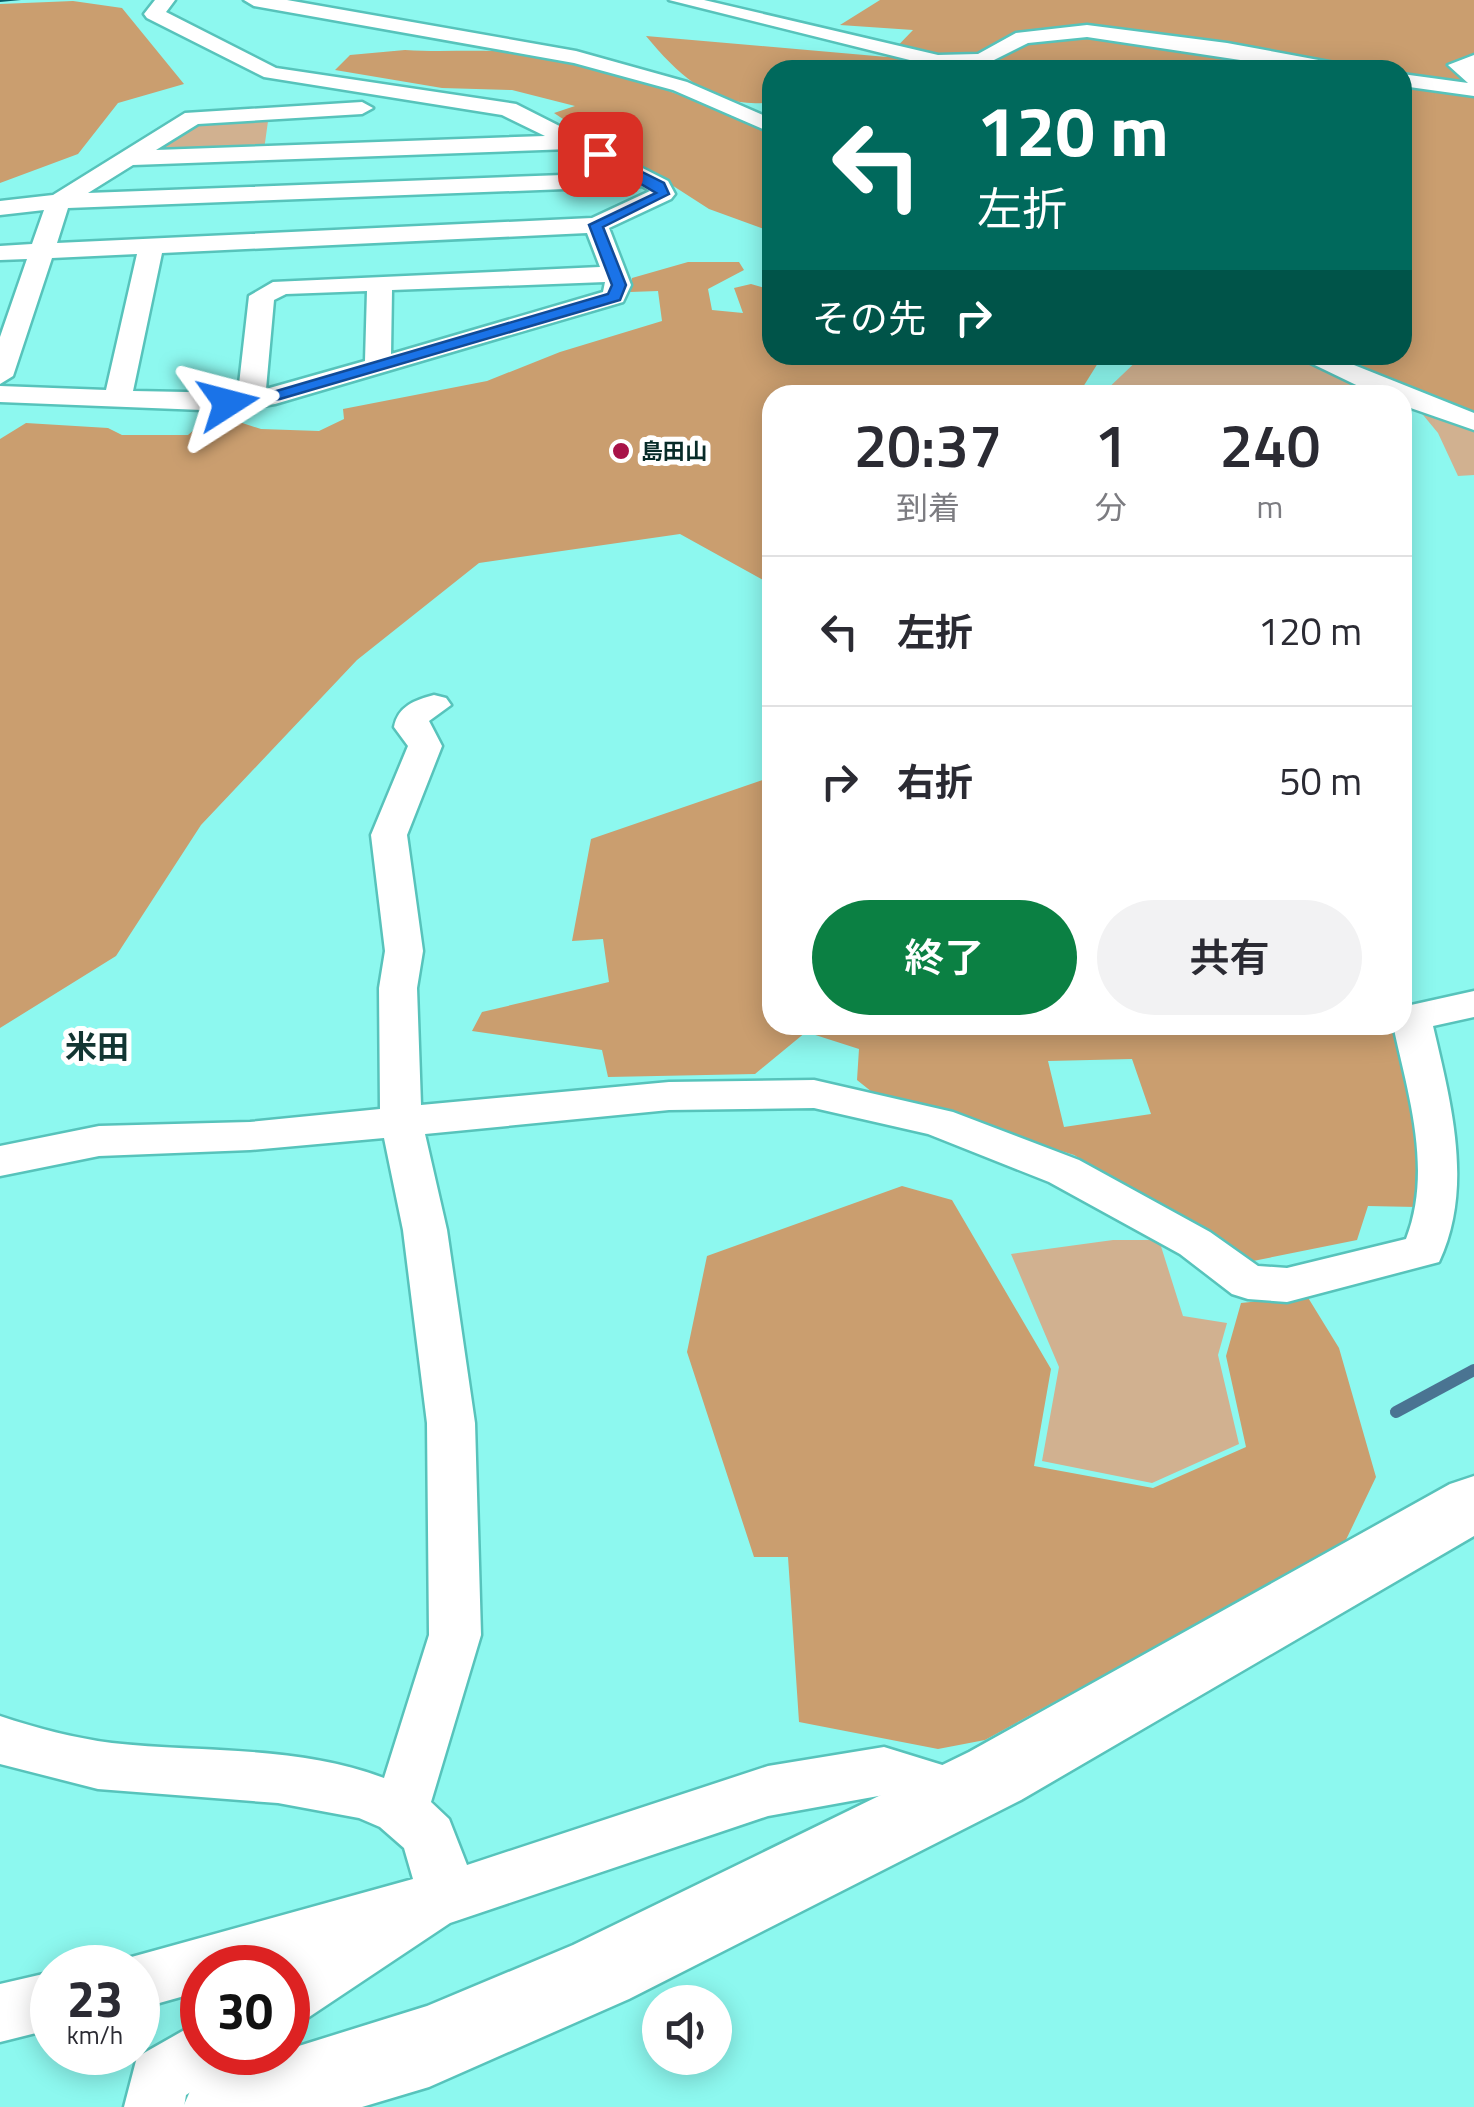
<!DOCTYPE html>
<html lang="ja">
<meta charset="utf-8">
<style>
body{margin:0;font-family:"Titillium Web","Noto Sans JP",sans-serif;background:#f2f2f3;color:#2b2b33;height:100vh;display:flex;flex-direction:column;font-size:38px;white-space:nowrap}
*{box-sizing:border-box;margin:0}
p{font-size:32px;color:#7c7c81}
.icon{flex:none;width:55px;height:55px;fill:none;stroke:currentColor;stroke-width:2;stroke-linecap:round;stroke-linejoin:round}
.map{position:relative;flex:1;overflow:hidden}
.side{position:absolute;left:762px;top:385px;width:650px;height:650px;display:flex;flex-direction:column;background:#fff;border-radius:30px;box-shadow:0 5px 25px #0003}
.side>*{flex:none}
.top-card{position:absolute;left:762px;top:60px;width:650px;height:305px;border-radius:30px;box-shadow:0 5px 25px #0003;background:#00695c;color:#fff;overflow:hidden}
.fabs{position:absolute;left:642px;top:1985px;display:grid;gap:20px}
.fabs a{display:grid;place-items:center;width:90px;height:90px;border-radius:50%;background:#fff;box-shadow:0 5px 25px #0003;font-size:50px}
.speed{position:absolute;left:30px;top:1945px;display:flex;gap:20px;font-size:50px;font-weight:700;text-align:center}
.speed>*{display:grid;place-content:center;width:130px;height:130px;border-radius:50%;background:#fff;box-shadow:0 5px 25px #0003;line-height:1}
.speed small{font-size:25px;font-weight:400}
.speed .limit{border:15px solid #d22;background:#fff;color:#111}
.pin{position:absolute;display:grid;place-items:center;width:85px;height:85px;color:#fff;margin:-42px;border-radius:20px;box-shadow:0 5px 15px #0006}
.me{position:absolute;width:110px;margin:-55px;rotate:81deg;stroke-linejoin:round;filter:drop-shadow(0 0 8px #0008)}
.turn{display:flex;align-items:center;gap:35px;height:210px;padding:0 50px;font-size:45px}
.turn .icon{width:130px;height:130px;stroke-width:2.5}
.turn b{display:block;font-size:70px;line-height:85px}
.then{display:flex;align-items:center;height:95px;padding:0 50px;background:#0003;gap:20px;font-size:38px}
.eta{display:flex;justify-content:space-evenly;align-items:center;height:170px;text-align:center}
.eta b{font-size:60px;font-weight:600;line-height:70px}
.button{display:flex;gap:20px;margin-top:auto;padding:20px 50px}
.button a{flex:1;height:115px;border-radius:60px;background:#0b8043;color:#fff;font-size:40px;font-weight:600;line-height:115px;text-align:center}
.button a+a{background:#f2f2f3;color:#2b2b33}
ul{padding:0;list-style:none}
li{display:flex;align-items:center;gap:30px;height:150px;padding:0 50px;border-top:2px solid #e1e1e2}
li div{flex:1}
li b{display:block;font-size:38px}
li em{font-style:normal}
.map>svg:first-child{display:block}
.green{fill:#d1b190}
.forest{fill:#ca9e6f;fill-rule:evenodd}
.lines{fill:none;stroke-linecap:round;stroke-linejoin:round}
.stream{stroke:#4a7492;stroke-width:12}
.street-casing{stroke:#57c3bb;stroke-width:5}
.secondary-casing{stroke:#57c3bb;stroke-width:5}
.street{fill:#fff;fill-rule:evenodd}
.secondary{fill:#fff;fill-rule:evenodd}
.wall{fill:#095d67}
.route{fill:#1a73e8;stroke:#114b97;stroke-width:2.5}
.poi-dot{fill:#a81348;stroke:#fff;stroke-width:4}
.labels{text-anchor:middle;stroke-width:10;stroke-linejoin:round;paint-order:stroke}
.far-poi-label{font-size:22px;font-weight:bold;fill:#072b28;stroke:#fff;text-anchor:start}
.quarter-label{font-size:32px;font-weight:bold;fill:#123532;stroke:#fff}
</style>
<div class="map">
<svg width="1474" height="2107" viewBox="0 0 1474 2107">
<rect width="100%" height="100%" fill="#8df8ef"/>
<path class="green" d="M269,114L264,150H150L200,120Z
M1143,355H1236L1239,359L1291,355L1383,394L1101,395Z
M1419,410L1474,428V475L1458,476L1438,433Z
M1113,1240H1159L1183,1316L1227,1323L1218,1355L1239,1444L1152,1483L1042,1461L1059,1367L1011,1254Z"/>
<path class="forest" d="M880,0H1474V419L1329,355H1402V70H772V102C716,110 680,77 646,36L887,57L913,30L840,25Z
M73,1L122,8L184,84L118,103L78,154L0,183V4Z
M405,50C445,53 489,48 529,54C613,67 694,99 772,132V232L709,209L636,162L616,125L569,123L554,113L575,106L512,90L442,88L335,70L350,55Z
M688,262H739L744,270L708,289L712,310L743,313L734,288L751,284L772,290V355H1103L1078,395H772V585L680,534L479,563L357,660L201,825L116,956L0,1028V439L26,423L108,428L122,435H188L201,424L236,421L261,429L319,431L344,419L343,409L487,381L560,352L662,321L658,291L630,292L632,278Z
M772,769V1025H1393L1417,1136L1416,1207L1368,1206L1357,1240L1248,1262L1074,1155L872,1092L857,1080L859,1049L806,1032L755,1074L608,1077L602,1050L472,1031L482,1012L609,982L603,939L572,941L591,839L771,777ZM1132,1059L1151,1114L1064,1127L1048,1061Z
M902,1186L952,1200L1051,1369L1034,1466L1153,1488L1246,1447L1226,1356L1241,1303L1307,1296L1339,1348L1376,1477L1344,1544L985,1740L938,1749L799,1722L788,1557H754L687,1352L707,1256Z"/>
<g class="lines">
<path class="stream" d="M1396,1412L1474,1370"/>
<g class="street-casing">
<path id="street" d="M155,0H175L166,12L276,68L516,104L668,181L675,194L671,199L609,228L631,285L623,302L275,404L228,411L0,402V386L106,390L137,254L52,258L13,376L0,384V337L27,259L0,260V246L32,244L44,210L0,215V201L53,195L185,113L362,102L373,108L362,114L198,124L156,150L545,136L502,115L264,77L147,18L144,14ZM570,149L617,173L88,193L133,165ZM642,186L650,191L592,218L57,243L68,208ZM587,233L600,267L273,282L249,296L238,393L133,391L162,253ZM605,282L603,292L391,354L392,290ZM367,291L365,361L266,389L274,300L286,294Z
M244,0H287L576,51L687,82L772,119V133L673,90L574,63L254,6Z
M669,0H704L938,55L978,54L1016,33L1087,25L1227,43L1340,64L1350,70H1307L1087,37L1028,43L982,66L938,67Z
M1474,55V96L1402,86V74L1468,83L1448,65Z
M1294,355H1329L1474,413V430L1402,405V395H1377Z
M434,695L446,698L451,705L429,721L442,746L407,835L423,951L417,988L421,1105L669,1082L814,1080L953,1112L1079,1160L1210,1232L1258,1266L1287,1268L1406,1239C1433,1170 1408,1094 1393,1025H1402V1007L1474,991V1017L1433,1026C1451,1103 1474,1188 1439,1262L1287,1302L1248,1299L1232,1294L1180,1254L1049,1182L928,1134L814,1108L669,1110L425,1134L447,1230L475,1423L481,1635L431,1802L449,1819L467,1865L768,1766L884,1747L978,1776L986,1794L978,1812L959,1819L884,1795L768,1816L450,1923L309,2017L288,2026V1968H202V1991L138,2009V1968H115L117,1961L413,1879L404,1848L380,1827L359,1818L278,1803L98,1789L0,1764V1716C36,1728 74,1738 112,1743C203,1753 297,1745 384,1778L429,1635L427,1423L403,1230L384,1138L250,1150L99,1156L0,1176V1146L99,1126L250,1122L380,1109L379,988L385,951L371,835L408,746L394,727C398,706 415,700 434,695Z
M52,1972V2029L0,2042V1984Z
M202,2020V2052H231L223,2071L186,2095L184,2107H124L137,2057Z"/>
</g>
<g class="secondary-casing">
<path id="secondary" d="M1474,1476V1536L1021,1800L629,1999L429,2087L362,2107H183L196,2078L427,2006L573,1945L969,1752L1450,1484Z"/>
</g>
<use href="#street" class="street"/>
<use href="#secondary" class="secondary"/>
</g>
<path class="wall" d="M0,0H21L0,2Z"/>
<path class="route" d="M600,151L664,183L669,194L603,227L626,285L620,300L280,399L228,407L220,403L273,392L608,294L612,285L589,225L656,193L595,157Z"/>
<circle class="poi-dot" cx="621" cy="451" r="10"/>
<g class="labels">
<g class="far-poi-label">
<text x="641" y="459">島田山</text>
</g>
<g class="quarter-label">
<text x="97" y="1058">米田</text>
</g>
</g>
</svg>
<div class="fabs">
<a><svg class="icon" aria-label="sound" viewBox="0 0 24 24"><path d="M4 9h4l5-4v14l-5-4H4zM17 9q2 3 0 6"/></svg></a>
</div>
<div class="speed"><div>23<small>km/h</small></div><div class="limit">30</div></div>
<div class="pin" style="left:600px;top:154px;background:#d93025"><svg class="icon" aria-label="arrive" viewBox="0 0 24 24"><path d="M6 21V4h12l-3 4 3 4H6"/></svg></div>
<svg class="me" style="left:228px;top:403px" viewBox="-20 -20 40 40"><path d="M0-17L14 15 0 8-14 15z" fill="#1a73e8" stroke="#fff" stroke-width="4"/></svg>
<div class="top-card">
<div class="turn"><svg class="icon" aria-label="left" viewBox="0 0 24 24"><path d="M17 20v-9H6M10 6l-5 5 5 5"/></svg><div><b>120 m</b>左折</div></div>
<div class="then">その先<svg class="icon" aria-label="right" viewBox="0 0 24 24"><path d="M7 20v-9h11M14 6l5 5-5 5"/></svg></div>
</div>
<section class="side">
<div class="eta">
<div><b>20:37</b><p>到着</p></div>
<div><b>1</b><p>分</p></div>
<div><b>240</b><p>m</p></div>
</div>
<ul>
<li><svg class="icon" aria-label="left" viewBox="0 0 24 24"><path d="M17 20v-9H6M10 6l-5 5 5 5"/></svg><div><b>左折</b></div><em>120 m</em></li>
<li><svg class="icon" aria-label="right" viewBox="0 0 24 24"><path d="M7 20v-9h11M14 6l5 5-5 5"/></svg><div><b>右折</b></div><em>50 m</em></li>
</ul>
<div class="button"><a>終了</a><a>共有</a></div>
</section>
</div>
